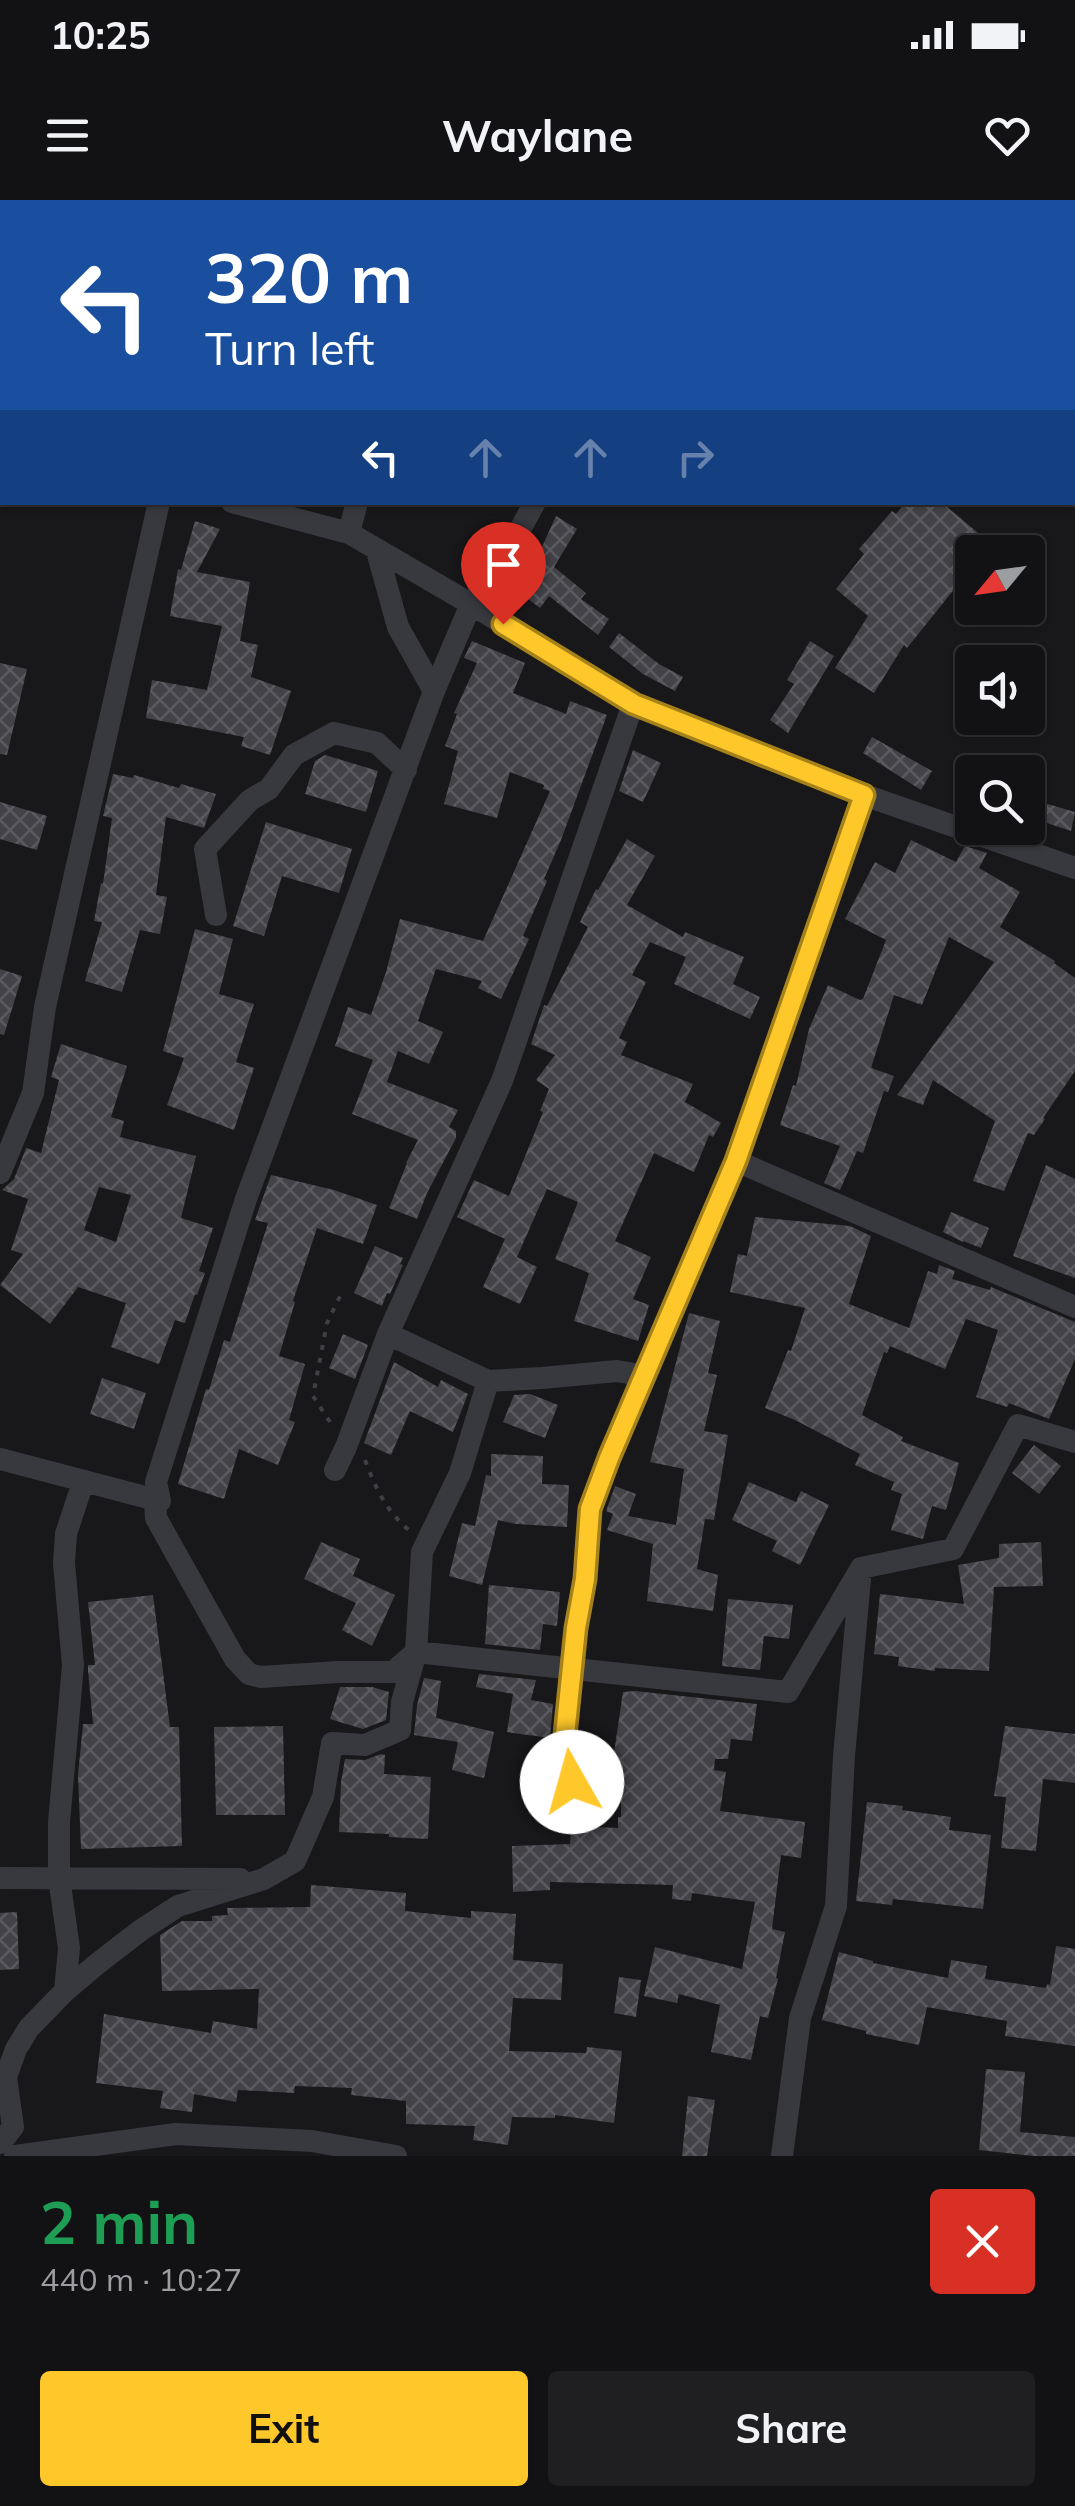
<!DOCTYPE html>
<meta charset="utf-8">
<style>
body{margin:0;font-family:Mulish,sans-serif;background:#1f1f22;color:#f1f3f6;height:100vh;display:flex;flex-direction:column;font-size:38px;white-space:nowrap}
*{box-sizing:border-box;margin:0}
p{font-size:32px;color:#9c9da0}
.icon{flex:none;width:55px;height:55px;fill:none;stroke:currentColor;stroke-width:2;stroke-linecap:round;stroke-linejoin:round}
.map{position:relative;height:1956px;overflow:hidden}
.sheet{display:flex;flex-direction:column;background:#121114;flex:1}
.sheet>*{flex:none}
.hud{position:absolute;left:0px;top:0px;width:1075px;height:305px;box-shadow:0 2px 8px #0004,0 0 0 2px #313134;background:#1a4fa0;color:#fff;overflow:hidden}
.needle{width:65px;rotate:241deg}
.controls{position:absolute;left:955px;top:335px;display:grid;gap:20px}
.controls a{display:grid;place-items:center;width:90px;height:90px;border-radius:10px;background:#121114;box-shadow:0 2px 8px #0004,0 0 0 2px #313134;font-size:50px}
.pin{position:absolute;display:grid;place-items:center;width:85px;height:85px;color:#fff;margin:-102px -42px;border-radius:50% 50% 50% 0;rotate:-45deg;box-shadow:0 0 10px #0007}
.pin .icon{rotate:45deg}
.me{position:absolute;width:110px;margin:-55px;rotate:353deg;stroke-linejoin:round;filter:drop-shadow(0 0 8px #0008)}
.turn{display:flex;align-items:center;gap:35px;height:210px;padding:0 40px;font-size:45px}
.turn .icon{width:130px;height:130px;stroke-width:2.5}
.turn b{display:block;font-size:70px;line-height:85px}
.lanes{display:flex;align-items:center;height:95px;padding:0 40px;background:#0003;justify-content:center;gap:50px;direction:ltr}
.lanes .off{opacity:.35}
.round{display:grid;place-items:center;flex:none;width:105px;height:105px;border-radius:10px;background:#1f1f22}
.headline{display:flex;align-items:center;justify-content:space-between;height:170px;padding:0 40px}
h1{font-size:60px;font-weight:700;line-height:75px;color:#1e9e55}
.action{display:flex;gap:20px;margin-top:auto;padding:20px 40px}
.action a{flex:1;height:115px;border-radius:10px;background:#ffc82a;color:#111;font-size:40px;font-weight:700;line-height:115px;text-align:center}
.action a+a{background:#1f1f22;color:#f1f3f6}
.status{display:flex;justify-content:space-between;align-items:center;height:70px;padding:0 50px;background:#121114;direction:ltr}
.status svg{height:28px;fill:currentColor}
header{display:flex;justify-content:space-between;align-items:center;height:130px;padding:0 40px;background:#121114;font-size:45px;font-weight:700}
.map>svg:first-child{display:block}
.building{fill:url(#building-cross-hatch);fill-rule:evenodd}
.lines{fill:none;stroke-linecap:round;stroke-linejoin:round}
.path{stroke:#3e4046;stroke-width:4;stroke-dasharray:5 8;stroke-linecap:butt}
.minor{stroke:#38393f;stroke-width:22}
.route-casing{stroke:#a6821b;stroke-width:25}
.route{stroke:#ffc82a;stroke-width:18}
</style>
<div class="status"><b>10:25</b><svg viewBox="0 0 49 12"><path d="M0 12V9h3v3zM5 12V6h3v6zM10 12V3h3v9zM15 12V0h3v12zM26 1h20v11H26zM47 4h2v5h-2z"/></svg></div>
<header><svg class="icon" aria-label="menu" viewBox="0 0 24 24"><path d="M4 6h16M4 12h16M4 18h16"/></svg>Waylane<svg class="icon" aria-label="heart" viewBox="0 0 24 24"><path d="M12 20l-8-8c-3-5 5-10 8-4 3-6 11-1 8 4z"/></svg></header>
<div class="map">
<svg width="1075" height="1956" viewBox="0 0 1075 1956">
<defs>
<pattern id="building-cross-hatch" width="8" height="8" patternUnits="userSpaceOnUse" patternTransform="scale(2.5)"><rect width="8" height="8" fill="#424247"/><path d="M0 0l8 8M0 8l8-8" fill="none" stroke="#5a5b60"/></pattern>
</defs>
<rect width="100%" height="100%" fill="#18171a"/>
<path class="building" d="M906,302H941L1001,352H972V367L907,448L904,445L874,493L835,468L868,416L836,389L864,354L859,349L892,311L896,314Z
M556,316L577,329L554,367L586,393L581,399L609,419L598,435L549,396L540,408L511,386L526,367L531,371Z
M195,321L220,329L197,372L250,382L240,441L258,445L251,477L291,491L270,555L241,546L244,537L146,518L152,480L207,490L222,426L170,416L178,369L181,370Z
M619,433L659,464L683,477L675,491L643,474L609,447Z
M472,441L525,463L513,493L566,514L570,501L607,515L561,640L544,679L547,681L523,736L529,739L501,799L478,788L482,781L436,769L418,821L443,832L429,864L398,851L387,882L458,910L449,927L456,931V938L427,993L417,1019L389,1008L407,963H406L418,940L352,914L373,860L335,846L348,807L371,815L386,772L400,719L483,741L550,591L543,589L544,585L510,572L497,618L444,604L458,551L445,546L457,514L454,513L477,463L464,458Z
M810,441L834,456L788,533L770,520L794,484L787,480Z
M0,463L27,469L7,555L0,554Z
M872,537L932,571L921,590L863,553Z
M633,550L661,563L643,602L619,591Z
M325,555L378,571L366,612L305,594L315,561Z
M113,574L133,578L134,575L179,588L181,584L216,594L204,628L166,617L156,695L167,697L160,734L140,730L122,792L85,781L102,722L94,721L101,683L103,684L112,618L103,616Z
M0,602L47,616L37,650L0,639Z
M1041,602L1075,612L1071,631L1035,619Z
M266,622L352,649L339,693L282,676L264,736L233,726Z
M627,639L655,656L627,705L683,737L685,732L744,757L733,784L760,797L750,819L674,784L686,757L650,742L632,775L646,782L619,838L627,842L621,855L693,884L685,902L721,923L713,937L709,935L694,972L654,953L615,1041L651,1057L633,1099L649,1105L638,1141L574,1121L589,1073L555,1059L578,1002L547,989L517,1057L537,1067L520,1104L483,1087L505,1039L457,1017L474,980L509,996L543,912L540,911L549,889L536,880L555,855L531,844L544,805L547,806L588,727L580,722L596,689L598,690Z
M911,640L956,662L965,646L987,653L979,668L1020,692L1000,727L1055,761L1054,763L1075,778V871L1043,918L1045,919L1034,935L1028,933L1004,991L973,981L995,921L933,880L923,905L897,895L994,762L949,737L922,805L894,795L871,868L894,876L888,892L884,891L863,953L857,951L840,990L824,983L840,946L780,925L793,885L796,886L809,829L828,785L860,800L863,799L886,740L845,719L875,662L895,673Z
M195,729L233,739L219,794L254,804L236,862L254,868L234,930L167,905L184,858L163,851Z
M0,769L22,776L4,835L0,834Z
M61,844L127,866L111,917L124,921L120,937L196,956L181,1018L213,1028L199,1071L205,1073L197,1095L195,1094L185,1123L175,1120L159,1164L111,1147L126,1103L78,1087L50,1124L0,1085L23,1054L11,1050L28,999L2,990L14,979L26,948L41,953L59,880L51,877ZM99,987L131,995L116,1042L84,1030Z
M1046,965L1075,979V1078L1013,1056Z
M271,975L334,990L377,1005L363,1044L317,1028L293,1101L295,1102L279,1156L305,1164L289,1220L295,1222L278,1265L239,1249L224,1299L178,1284L206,1189L209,1190L224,1140L230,1142L268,1023L255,1020Z
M951,1012L989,1028L981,1048L963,1041V1042L943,1032Z
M755,1017L850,1026L871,1036L849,1104L909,1128L928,1071L937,1074L939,1065L955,1071L952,1079L990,1090L991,1087L1075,1122V1159L1049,1219L1009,1203L1007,1207L976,1197L998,1130L966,1119L945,1169L890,1146L887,1153L884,1152L862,1215L903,1237L901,1241L959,1263L946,1310L932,1306L923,1339L891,1330L902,1294L891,1290L894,1282L855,1265L860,1254L795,1220L765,1208L788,1150L791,1151L805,1108L730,1092L738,1054L747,1056Z
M375,1046L403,1058L400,1064L403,1065L390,1094L387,1093L382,1106L354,1093Z
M689,1113L720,1121L708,1173L717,1175L704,1231L728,1235L714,1320L705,1319L697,1369L718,1375L713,1411L647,1401L653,1344L607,1330L613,1314L606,1311L615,1286L636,1294L628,1316L676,1325L684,1269L650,1262Z
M343,1134L368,1145L355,1179L329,1168Z
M394,1162L438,1187L441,1180L468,1194L453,1232L410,1211L391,1255L364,1243Z
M102,1178L146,1193L134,1229L90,1214Z
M530,1194L558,1205L545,1238L503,1222L514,1195Z
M1034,1245L1061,1266L1039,1294L1012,1273Z
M491,1254L543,1256L542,1284L569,1285L567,1327L516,1324L498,1320L482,1385L449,1376L462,1323L475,1326L486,1275L491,1276Z
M749,1282L796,1302L801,1291L829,1305L800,1365L772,1351L777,1341L732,1320Z
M321,1342L360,1359L353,1376L395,1395L372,1446L342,1430L356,1403L304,1379Z
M1041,1342L1043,1386L994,1387L989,1471L935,1468V1471L898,1466L899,1457L874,1454L880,1394L964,1404L958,1365L999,1358V1344Z
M489,1385L560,1392L557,1426L543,1424L540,1450L485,1444Z
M153,1395L170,1527H179L182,1646L81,1649L78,1575L83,1524H93L88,1471V1465H95L88,1402Z
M728,1399L793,1405L789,1439L764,1436L760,1470L722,1466Z
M479,1474L536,1480L531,1500L553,1504L550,1538L507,1532L513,1494L476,1487Z
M424,1478L441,1481L436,1518L494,1532L484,1578L452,1570L458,1542L414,1535L417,1505Z
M340,1487H372L389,1492L386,1520L363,1529L330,1519Z
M635,1491L757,1504L752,1541L731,1539L728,1559H715L714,1570L726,1572L720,1611L805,1622L801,1658L781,1655L772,1729L785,1732L776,1778L778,1779L768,1818L760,1816L751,1860L711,1852L720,1805L679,1794L677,1803L644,1796L655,1747L742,1769L755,1702L692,1693L691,1701L672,1699L673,1685L550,1682V1690L513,1692L512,1646L570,1644L571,1626L618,1628V1617H621V1568L612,1566L623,1492Z
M283,1526L285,1615H216L214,1527Z
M1005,1526L1075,1534V1583L1043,1579L1036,1651L1001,1648L1006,1597L994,1596Z
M381,1554L385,1555L384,1574L431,1577L428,1639L389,1637V1634L339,1632L341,1582L345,1559L365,1560Z
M867,1602L903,1606L902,1610L951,1617L949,1630L991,1635L983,1709L893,1699L892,1705L856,1701Z
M311,1685L406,1693L405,1711L471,1718V1711L516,1714L513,1760L563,1764L561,1800L513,1798L509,1851L586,1853L587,1847L622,1851L614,1923L555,1915V1918L512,1917L508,1945L473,1940L475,1926L406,1924V1901L351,1895L352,1888L295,1886L294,1893L238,1890L236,1902L194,1894L192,1912L160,1908L163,1891L96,1883L104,1814L211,1833L213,1821L257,1829L259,1789L162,1791L160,1735L182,1721H212V1716L228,1715L227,1708L310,1707Z
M17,1712L19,1769L0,1770V1713Z
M1056,1746L1075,1749V1846L1005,1836L1007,1821L927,1807L919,1845L866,1834V1831L822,1820L839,1752L873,1761V1763L948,1778L951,1760L987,1766L985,1779L1046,1788L1047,1784L1050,1785Z
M619,1777L641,1780L636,1817L614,1813Z
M986,1869L1025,1872L1020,1932L1075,1937V1956H1033L979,1950Z
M688,1896L715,1900L707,1956H682Z"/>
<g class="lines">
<path class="path" d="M330,1222L313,1196L327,1123L342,1092
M365,1260C376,1289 386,1311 410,1331"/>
<path class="minor" d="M718,0L721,2
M428,2V0
M1072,196L1075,198
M0,260H2
M232,302L349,333L471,404L633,504L864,595L1075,668
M535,302L504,359L471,404L434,491L246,999L156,1282L160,1301L155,1302L156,1318L235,1459L249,1474L261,1477L338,1472H393L416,1452L788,1492L861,1368
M349,333L357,302
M377,351L398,427L434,491
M633,504L502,881L388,1134L488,1181L542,1178L617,1171L646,1176L736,961L864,595
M216,715L205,649L250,600L269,589L294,555L334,533L377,543L406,570
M736,961L1075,1107
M0,973L33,893L45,807L159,302
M0,1259L160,1301
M335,1270L346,1247L388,1134
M572,1582L565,1535L576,1428L585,1379L591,1309L609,1258L646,1176
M0,1678L240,1679
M65,1791L69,1748L59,1678V1622L73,1465L64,1363L66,1334L83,1282
M0,1943L13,1927L6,1877L16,1849L29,1828L65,1791L97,1764L141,1730L178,1706L264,1679L295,1661L323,1597L332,1543L365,1545L400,1530L402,1502L416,1452L422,1352L460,1273L488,1181
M15,1956L176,1934L312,1941L396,1956
M782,1956L800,1818L836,1706L844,1556L861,1368L953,1349L1018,1225L1075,1242"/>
</g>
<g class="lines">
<g class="route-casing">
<path id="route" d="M503,424L634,504L864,595L736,961L609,1258L590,1309L585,1379L576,1428L565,1535L572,1582"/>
</g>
<use href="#route" class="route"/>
</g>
</svg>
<div class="controls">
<a><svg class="needle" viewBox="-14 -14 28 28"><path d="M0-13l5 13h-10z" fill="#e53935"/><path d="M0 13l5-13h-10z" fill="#9c9da0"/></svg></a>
<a><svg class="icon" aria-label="sound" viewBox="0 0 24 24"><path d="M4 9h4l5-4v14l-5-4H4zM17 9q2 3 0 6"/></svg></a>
<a><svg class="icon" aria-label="search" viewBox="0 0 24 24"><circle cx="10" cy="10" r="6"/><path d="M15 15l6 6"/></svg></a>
</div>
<div class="pin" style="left:503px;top:424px;background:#d93025"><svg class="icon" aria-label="arrive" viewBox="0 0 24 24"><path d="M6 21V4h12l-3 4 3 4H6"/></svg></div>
<svg class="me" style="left:572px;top:1582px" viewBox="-20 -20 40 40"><circle r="19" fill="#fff"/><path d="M0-13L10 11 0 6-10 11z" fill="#ffc82a"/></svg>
<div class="hud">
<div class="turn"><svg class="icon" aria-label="left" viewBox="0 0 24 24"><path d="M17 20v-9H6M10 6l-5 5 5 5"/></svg><div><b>320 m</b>Turn left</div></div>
<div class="lanes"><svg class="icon" aria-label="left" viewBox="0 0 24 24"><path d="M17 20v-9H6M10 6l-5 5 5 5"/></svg><svg class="icon off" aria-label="ahead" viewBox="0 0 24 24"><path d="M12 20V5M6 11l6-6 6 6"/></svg><svg class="icon off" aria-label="ahead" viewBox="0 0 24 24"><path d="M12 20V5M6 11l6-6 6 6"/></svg><svg class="icon off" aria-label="right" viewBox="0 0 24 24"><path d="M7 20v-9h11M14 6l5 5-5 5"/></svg></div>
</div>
</div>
<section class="sheet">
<div class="headline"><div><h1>2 min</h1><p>440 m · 10:27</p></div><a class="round" style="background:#d93025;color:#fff"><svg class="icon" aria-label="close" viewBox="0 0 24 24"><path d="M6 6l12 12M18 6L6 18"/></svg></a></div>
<div class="action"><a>Exit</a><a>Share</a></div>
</section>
